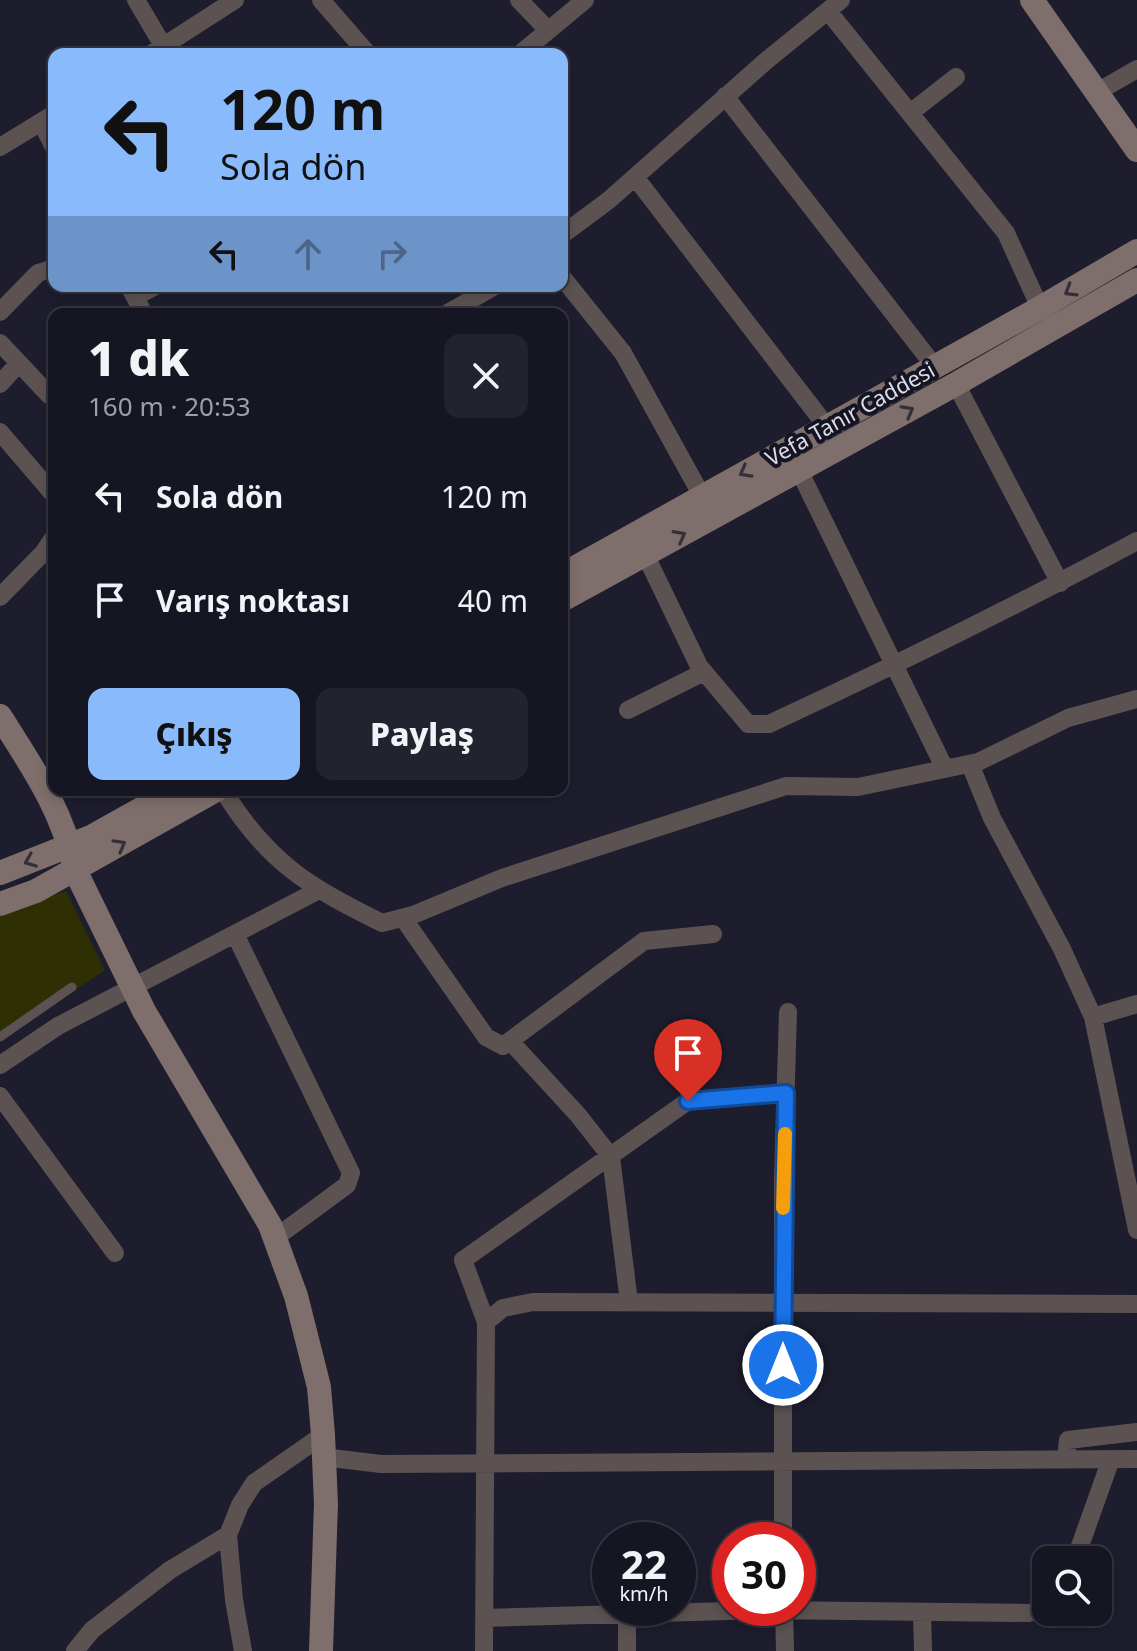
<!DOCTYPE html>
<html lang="tr">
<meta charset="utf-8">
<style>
body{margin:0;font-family:"Noto Sans",sans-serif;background:#23232f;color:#f1f3f6;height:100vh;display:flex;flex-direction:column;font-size:30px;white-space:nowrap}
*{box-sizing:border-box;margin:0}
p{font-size:26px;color:#9e9fa5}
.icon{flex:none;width:44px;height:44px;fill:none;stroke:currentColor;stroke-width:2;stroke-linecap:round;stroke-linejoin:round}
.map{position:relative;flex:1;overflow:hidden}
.drawer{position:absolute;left:48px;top:308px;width:520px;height:488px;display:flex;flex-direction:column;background:#161622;border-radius:16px;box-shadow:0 4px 12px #0003,0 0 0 2px #353540}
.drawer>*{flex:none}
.top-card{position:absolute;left:48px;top:48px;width:520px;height:244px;border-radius:16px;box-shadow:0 4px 12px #0003,0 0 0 2px #353540;background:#89bafc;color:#111;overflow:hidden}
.tools{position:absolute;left:1032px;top:1546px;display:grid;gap:16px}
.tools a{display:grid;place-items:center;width:80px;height:80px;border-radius:16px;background:#161622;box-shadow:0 4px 12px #0003,0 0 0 2px #353540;font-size:40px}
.speed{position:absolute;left:592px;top:1522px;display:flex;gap:16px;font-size:40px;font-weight:700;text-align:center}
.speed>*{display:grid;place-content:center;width:104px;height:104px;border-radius:50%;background:#161622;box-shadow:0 4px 12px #0003,0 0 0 2px #353540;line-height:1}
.speed small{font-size:20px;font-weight:400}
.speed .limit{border:12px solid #d22;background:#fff;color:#111}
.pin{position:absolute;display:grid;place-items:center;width:68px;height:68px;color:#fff;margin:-82px -34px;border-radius:50% 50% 50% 0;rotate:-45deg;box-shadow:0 0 8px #0007}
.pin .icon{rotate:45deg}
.me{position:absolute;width:88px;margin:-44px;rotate:0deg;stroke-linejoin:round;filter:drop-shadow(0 0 6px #0008)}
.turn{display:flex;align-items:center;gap:28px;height:168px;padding:0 40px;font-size:36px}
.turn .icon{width:104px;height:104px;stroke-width:2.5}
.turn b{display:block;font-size:56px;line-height:68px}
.lanes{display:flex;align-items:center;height:76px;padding:0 40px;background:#0003;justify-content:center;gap:40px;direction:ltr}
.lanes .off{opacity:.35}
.round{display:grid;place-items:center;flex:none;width:84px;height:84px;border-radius:16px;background:#23232f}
.overview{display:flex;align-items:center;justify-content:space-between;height:136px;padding:0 40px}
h1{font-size:48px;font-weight:800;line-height:60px}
.primary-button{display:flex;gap:16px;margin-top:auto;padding:16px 40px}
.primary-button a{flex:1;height:92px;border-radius:16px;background:#89bafc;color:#111;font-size:32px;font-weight:800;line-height:92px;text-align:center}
.primary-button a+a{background:#23232f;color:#f1f3f6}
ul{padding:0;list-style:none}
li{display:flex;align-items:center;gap:24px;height:104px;padding:0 40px}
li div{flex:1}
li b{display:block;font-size:30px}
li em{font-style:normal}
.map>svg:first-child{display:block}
.green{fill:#2e3004}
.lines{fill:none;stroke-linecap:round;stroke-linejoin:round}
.lane{stroke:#5c5251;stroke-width:9}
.street{stroke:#5c5251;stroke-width:18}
.secondary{stroke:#7e6f6c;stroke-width:24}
.oneway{stroke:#342f39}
.route-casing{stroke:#114b97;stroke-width:20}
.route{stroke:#1a73e8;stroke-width:14}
.slow{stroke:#f59e0b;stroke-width:14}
.labels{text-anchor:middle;stroke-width:8;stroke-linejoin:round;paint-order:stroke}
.street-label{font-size:22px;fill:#dcdce7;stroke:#151423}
</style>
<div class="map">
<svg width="1137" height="1651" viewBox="0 0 1137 1651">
<rect width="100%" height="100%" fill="#1e1d2d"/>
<path class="green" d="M66,891L105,970L0,1041V914Z"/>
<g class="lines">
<path class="lane" d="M0,1037L72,987"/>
<path class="street" d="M136,0L168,54
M321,0L368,54
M519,0L548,30
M828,11L1006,233L1040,308
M151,54L235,0
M520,54L585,0
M1097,92L1137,69
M725,96L935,367
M910,113L956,77
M41,122L54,147
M0,147L54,114
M635,177L827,427
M562,235L609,200L767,60L841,0
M562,277L623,353L702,496
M129,286L144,314
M135,297L155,286
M0,312L38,273L54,268
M446,314L495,286
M0,343L49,395L54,394
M0,384L19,363
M956,384L1060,583
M0,432L54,495
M793,458L945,769
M645,554L699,666L748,724H769C894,666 1016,606 1137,541
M0,597L43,553L54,537
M628,710L704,672
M970,764L992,818L1062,949L1093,1017L1137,1230
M223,790C267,862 309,887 382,923L413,915L502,878L786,786L858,787L978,762L1068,718L1137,699
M403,918L486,1037L503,1046L644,941L713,934
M235,934L351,1173L347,1185L275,1238
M1093,1017L1137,1004
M511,1042L578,1115L611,1157L629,1302
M0,1065L58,1026L317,891
M0,1096L115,1253
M486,1322L503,1308L533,1302L1137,1304
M323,1457L381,1464L1137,1459
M1066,1459L1068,1440L1137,1432
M228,1535L234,1600L243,1651
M783,1540V1180L788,1012
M1075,1560L1111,1459
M784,1608L785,1651
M922,1612L923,1651
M485,1618L765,1610L1029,1613L1046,1609
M75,1651L92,1630L170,1570L228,1535L240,1505L254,1483L323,1435
M484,1651L486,1322L463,1260L688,1101L786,1093
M627,1651V1614"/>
<path class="secondary" d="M1032,0L1137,150
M562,575L1040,308L1137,251
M562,600L956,384L1137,280
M0,716C32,767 63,810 75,870L144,1011L270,1225L296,1296L319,1387L323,1435L326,1504L321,1651
M0,873L91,837L175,790
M0,904L36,891L216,790"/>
</g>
<defs><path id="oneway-chevron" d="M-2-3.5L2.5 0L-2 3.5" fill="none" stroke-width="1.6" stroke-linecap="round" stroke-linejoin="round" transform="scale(2)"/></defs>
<g class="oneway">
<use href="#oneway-chevron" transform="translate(1070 291) rotate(149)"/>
<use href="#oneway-chevron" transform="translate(908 411) rotate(-29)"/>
<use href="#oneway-chevron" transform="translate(745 472) rotate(151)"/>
<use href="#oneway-chevron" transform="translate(680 536) rotate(-28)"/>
<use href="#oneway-chevron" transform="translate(120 845) rotate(-30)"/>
<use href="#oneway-chevron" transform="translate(30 861) rotate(158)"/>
</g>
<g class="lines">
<g class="route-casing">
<path id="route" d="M688,1101L786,1093L783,1365"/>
</g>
<use href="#route" class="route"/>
<path class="slow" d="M783,1208L785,1134"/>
</g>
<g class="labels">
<g class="street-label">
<text transform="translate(850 414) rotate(-29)" y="8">Vefa Tanır Caddesi</text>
</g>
</g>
</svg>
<div class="tools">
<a><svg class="icon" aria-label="search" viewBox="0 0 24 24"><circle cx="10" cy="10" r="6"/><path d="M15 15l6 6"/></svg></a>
</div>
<div class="speed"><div>22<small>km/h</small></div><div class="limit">30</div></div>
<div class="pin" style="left:688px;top:1101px;background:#d93025"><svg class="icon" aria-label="arrive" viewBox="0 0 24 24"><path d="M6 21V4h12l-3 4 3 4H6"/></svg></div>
<svg class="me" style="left:783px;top:1365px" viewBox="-20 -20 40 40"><circle r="17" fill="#1a73e8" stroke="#fff" stroke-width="3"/><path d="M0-11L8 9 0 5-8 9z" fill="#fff"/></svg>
<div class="top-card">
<div class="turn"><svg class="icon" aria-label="left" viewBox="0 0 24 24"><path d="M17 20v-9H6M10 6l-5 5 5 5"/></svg><div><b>120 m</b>Sola dön</div></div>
<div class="lanes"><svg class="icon" aria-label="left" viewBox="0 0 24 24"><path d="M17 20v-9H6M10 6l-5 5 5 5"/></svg><svg class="icon off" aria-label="ahead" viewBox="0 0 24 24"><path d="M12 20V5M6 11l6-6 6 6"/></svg><svg class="icon off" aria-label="right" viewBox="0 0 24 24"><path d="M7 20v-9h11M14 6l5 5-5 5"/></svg></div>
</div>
<section class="drawer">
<div class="overview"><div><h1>1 dk</h1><p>160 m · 20:53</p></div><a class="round"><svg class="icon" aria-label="close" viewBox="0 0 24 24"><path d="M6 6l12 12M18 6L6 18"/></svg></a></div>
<ul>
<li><svg class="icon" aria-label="left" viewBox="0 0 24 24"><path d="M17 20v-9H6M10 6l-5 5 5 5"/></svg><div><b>Sola dön</b></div><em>120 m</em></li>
<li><svg class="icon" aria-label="arrive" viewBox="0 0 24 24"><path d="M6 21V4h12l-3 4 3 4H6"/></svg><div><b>Varış noktası</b></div><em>40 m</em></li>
</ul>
<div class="primary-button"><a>Çıkış</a><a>Paylaş</a></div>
</section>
</div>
